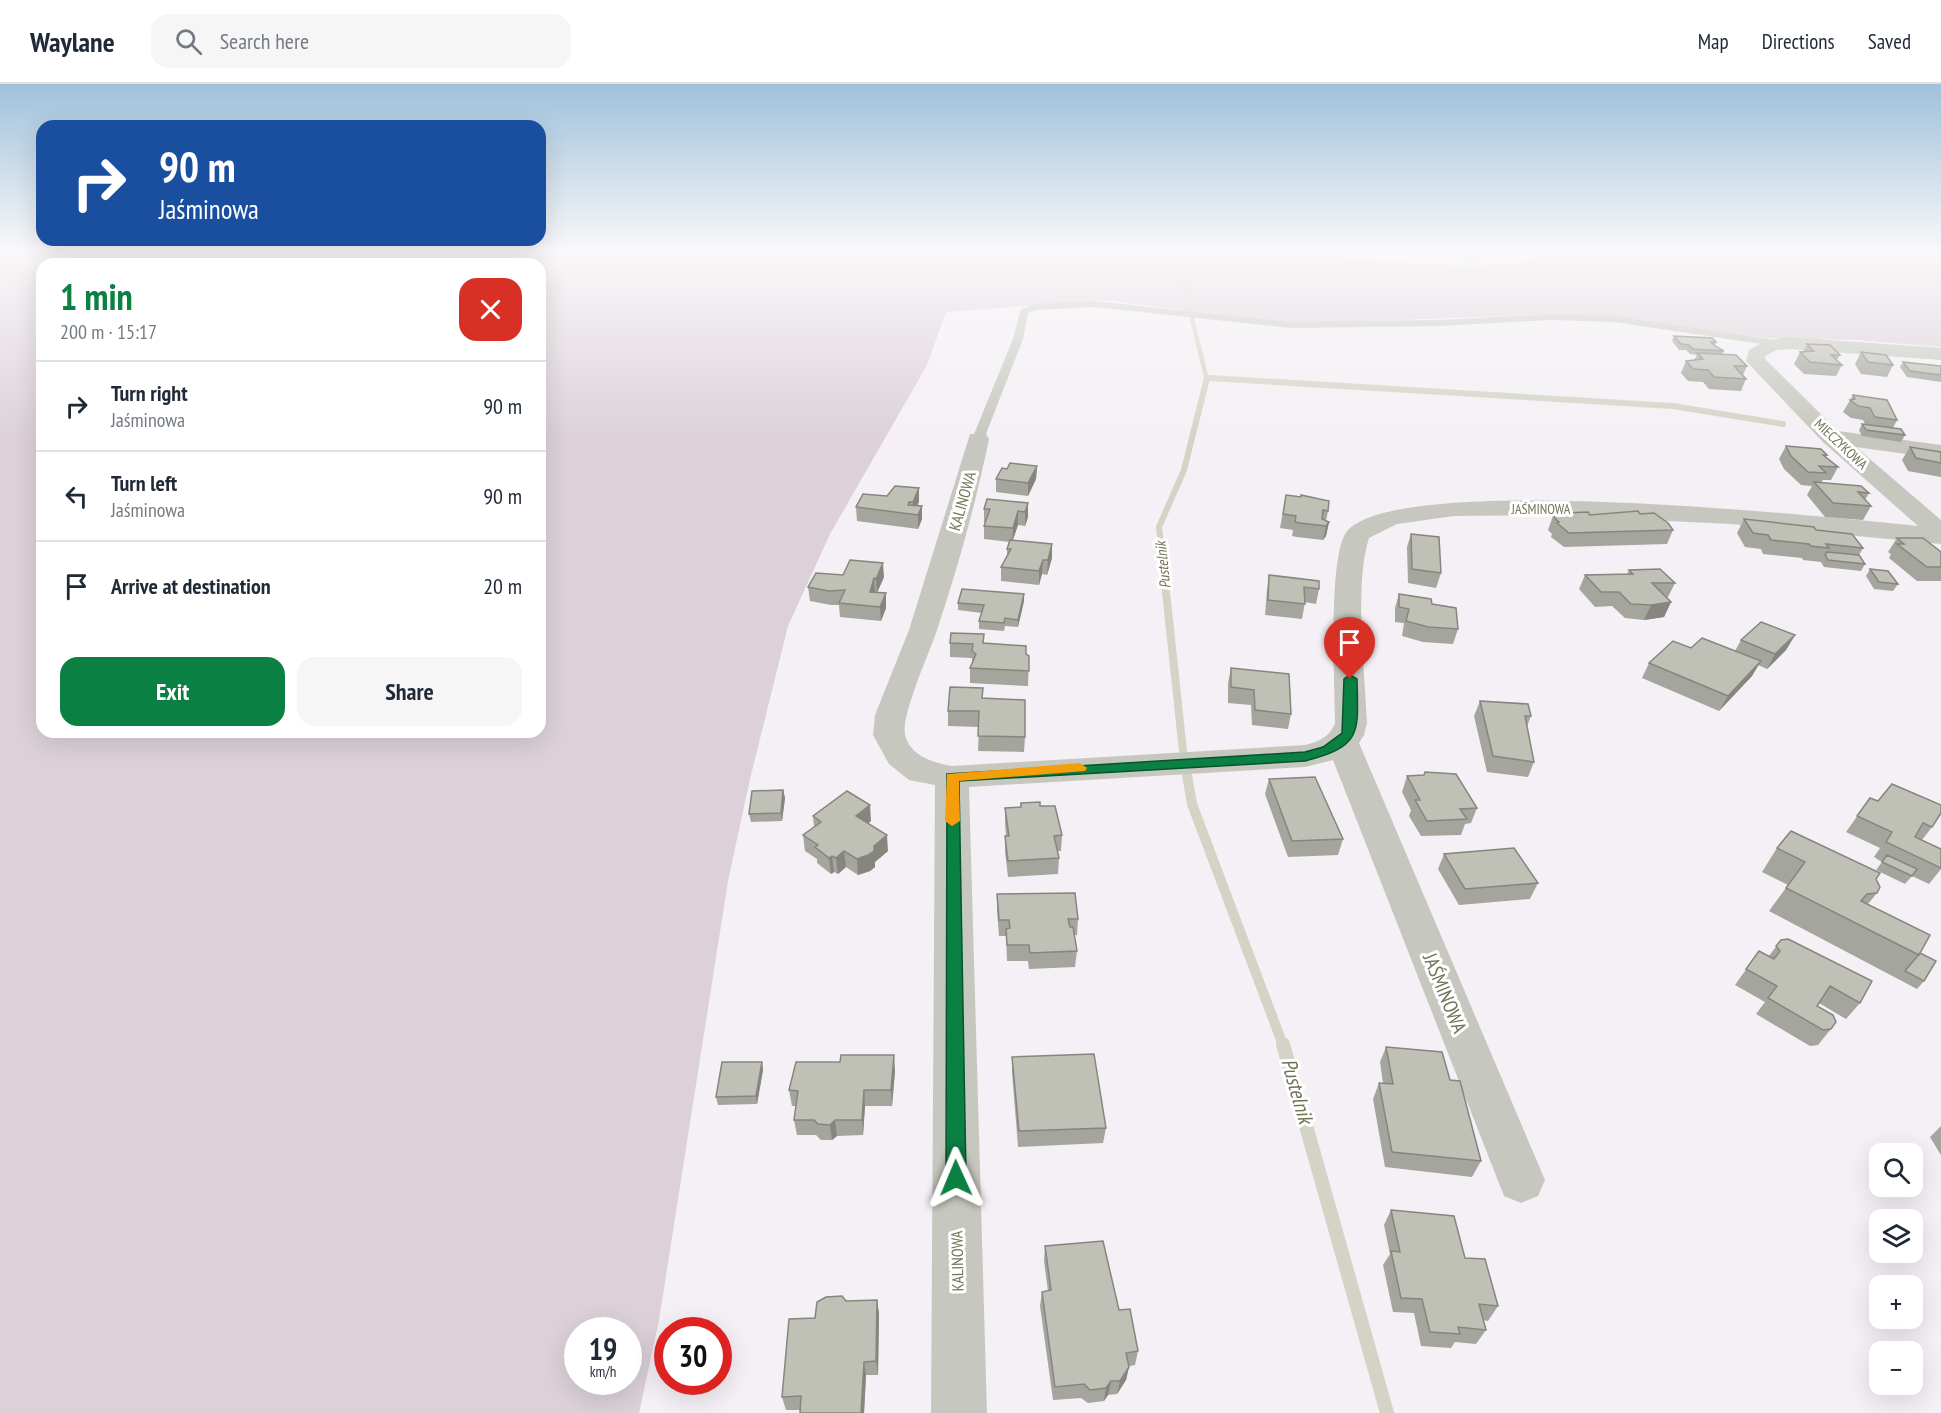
<!DOCTYPE html>
<meta charset="utf-8">
<style>
body{margin:0;font-family:"PT Sans Narrow",sans-serif;background:#f6f6f7;color:#1f2937;height:100vh;display:flex;flex-direction:column;font-size:22px;white-space:nowrap}
*{box-sizing:border-box;margin:0}
p{font-size:20px;color:#747a83}
.icon{flex:none;width:33px;height:33px;fill:none;stroke:currentColor;stroke-width:2;stroke-linecap:round;stroke-linejoin:round}
.map{position:relative;flex:1;overflow:hidden}
.side{position:absolute;left:36px;top:174px;width:510px;height:480px;display:flex;flex-direction:column;background:#fff;border-radius:18px;box-shadow:0 6px 24px #0002}
.side>*{flex:none}
.banner{position:absolute;left:36px;top:36px;width:510px;height:126px;border-radius:18px;box-shadow:0 6px 24px #0002;background:#1a4fa0;color:#fff;overflow:hidden}
.controls{position:absolute;left:1869px;top:1059px;display:grid;gap:12px}
.controls a{display:grid;place-items:center;width:54px;height:54px;border-radius:12px;background:#fff;box-shadow:0 6px 24px #0002;font-size:30px}
.speed{position:absolute;left:564px;top:1233px;display:flex;gap:12px;font-size:30px;font-weight:700;text-align:center}
.speed>*{display:grid;place-content:center;width:78px;height:78px;border-radius:50%;background:#fff;box-shadow:0 6px 24px #0002;line-height:1}
.speed small{font-size:15px;font-weight:400}
.speed .limit{border:9px solid #d22;background:#fff;color:#111}
.pin{position:absolute;display:grid;place-items:center;width:51px;height:51px;color:#fff;margin:-62px -26px;border-radius:50% 50% 50% 0;rotate:-45deg;box-shadow:0 0 6px #0007}
.pin .icon{rotate:45deg}
.me{position:absolute;width:66px;margin:-33px;rotate:359deg;stroke-linejoin:round;filter:drop-shadow(0 0 4px #0008)}
.turn{display:flex;align-items:center;gap:21px;height:126px;padding:0 24px;font-size:27px}
.turn .icon{width:78px;height:78px;stroke-width:2.5}
.turn b{display:block;font-size:42px;line-height:51px}
.round{display:grid;place-items:center;flex:none;width:63px;height:63px;border-radius:18px;background:#f6f6f7}
.summary{display:flex;align-items:center;justify-content:space-between;height:102px;padding:0 24px}
h1{font-size:36px;font-weight:600;line-height:45px;color:#0b8043}
.action{display:flex;gap:12px;margin-top:auto;padding:12px 24px}
.action a{flex:1;height:69px;border-radius:18px;background:#0b8043;color:#fff;font-size:24px;font-weight:600;line-height:69px;text-align:center}
.action a+a{background:#f6f6f7;color:#1f2937}
ul{padding:0;list-style:none}
li{display:flex;align-items:center;gap:18px;height:90px;padding:0 24px;border-top:2px solid #e0e1e3}
li div{flex:1}
li b{display:block;font-size:22px}
li em{font-style:normal}
header{display:flex;align-items:center;gap:36px;box-sizing:border-box;height:84px;padding:0 30px;background:#fff;border-bottom:2px solid #e0e1e3}
header strong{font-size:28px}
nav{display:flex;gap:33px;margin-inline-start:auto;font-size:21px}
.search{width:420px;height:54px;background:#f6f6f7;display:flex;align-items:center;gap:15px;box-sizing:border-box;padding:0 21px;border-radius:18px;color:#747a83;font-size:22px}
.map>svg:first-child{display:block}
.green{fill:#dcd1d9;fill-rule:evenodd}
.water{fill:#d3d4c6}
.lines{fill:none;stroke-linecap:round;stroke-linejoin:round}
.stream-far4{stroke:#d3d4c6;stroke-width:4.5}
.stream-far3{stroke:#d3d4c6;stroke-width:6}
.stream-far2{stroke:#d3d4c6;stroke-width:8}
.stream-far1{stroke:#d3d4c6;stroke-width:10}
.stream{stroke:#d3d4c6;stroke-width:14}
.lane{fill:#c6c8bf;fill-rule:evenodd}
.street{fill:#c6c8bf;fill-rule:evenodd}
.wall{fill:#a4a59d}
.shaded-wall{fill:#86867f}
.building{fill:#bfc0b6;stroke:#86867f;stroke-width:1.5}
.route{fill:#0b8043;stroke:#07532c;stroke-width:1.5}
.slow{fill:#f59e0b}
.labels{text-anchor:middle;stroke-width:6;stroke-linejoin:round;paint-order:stroke}
.far-street-label{font-size:14px;fill:#717859;stroke:#fff}
.far-water-label{font-size:15px;font-style:italic;fill:#727354;stroke:#fff}
.street-label{font-size:16px;fill:#717859;stroke:#fff}
.near-street-label{font-size:20px;fill:#717859;stroke:#fff}
.near-water-label{font-size:21px;font-style:italic;fill:#727354;stroke:#fff}
</style>
<header>
<strong>Waylane</strong>
<div class="search"><svg class="icon" aria-label="search" viewBox="0 0 24 24"><circle cx="10" cy="10" r="6"/><path d="M15 15l6 6"/></svg>Search here</div>
<nav><a>Map</a><a>Directions</a><a>Saved</a></nav>
</header>
<div class="map">
<svg width="1941" height="1329" viewBox="0 0 1941 1329">
<rect width="100%" height="100%" fill="#f4f0f5"/>
<path class="green" d="M0,167H1283C1327,171 1522,196 1549,167H1941V263L1856,256L1767,254L1548,230L1299,240L1103,216L946,228L927,281L830,450L788,542L750,695L728,797L659,1236L639,1329H0ZM42,180H540V648H42ZM578,1246H628V1298H578Z"/>
<path class="water" d="M1356,167H1538C1488,187 1409,172 1356,167Z"/>
<g class="lines">
<path class="stream-far4" d="M1177,167L1190,227
M1191,231L1207,296
M1206,294L1235,296"/>
<path class="stream-far3" d="M1210,294L1673,322L1783,340
M1161,462L1159,443L1184,386L1207,294"/>
<path class="stream-far2" d="M1161,461L1183,667"/>
<path class="stream-far1" d="M1187,691L1192,720L1283,961"/>
<path class="stream" d="M1283,960L1387,1329"/>
<path class="lane" d="M1094,217L1291,238L1440,236L1551,230L1614,232L1781,257L1786,260L1781,263L1614,238L1551,236L1440,242L1291,244L1094,223L1036,226L1028,229L1023,255L984,355L974,358L972,355L1013,255L1021,225L1035,220Z"/>
<path class="street" d="M1789,253L1941,264V276L1789,265L1777,266L1765,272L1766,276L1838,347L1941,361V375L1856,363L1941,436V460L1731,440L1538,431L1454,432L1397,440L1369,454C1354,500 1365,589 1367,639L1364,651L1359,659L1545,1096L1538,1112L1521,1119L1504,1112L1333,676L1305,683L969,703L987,1329H931L935,701L909,696L889,680L873,651L875,631L909,546L970,350H986L989,355C976,419 958,483 937,546C930,568 901,630 905,651C910,672 934,679 952,682L1305,661C1318,658 1331,652 1335,639C1335,605 1327,467 1348,446C1406,387 1825,433 1918,442L1823,358L1746,277L1749,266L1765,257Z"/>
</g>
<path class="wall" d="M1674,252L1716,258L1715,262L1724,267L1722,270L1747,282L1743,291L1746,295L1741,307L1709,305L1703,298L1688,297L1681,289L1686,277L1694,276L1697,271L1690,270L1686,266H1679L1672,257Z
M1807,260L1840,271L1837,276L1842,281L1836,292L1804,290L1794,280L1800,268H1803Z
M1861,268L1893,281L1887,293L1861,290L1855,280Z
M1903,278L1941,282V298L1907,293L1900,283Z
M1853,311L1897,336L1893,344L1905,351L1901,358L1862,352L1859,346L1862,340H1865L1863,336L1851,334L1843,328Z
M1786,362L1827,371L1826,373L1838,383L1831,396H1823L1821,399L1869,409L1865,416L1871,422L1863,436L1825,433L1807,411L1812,402L1801,401L1784,385L1779,375Z
M1910,363L1941,368V393L1908,387L1902,376Z
M1037,382L1036,395L1028,412L996,408V395L1007,385Z
M1286,411L1328,427L1326,437L1329,438L1326,452L1323,456L1297,453L1292,452L1293,446L1280,444Z
M887,412L919,417L918,422H922V435L918,445L857,437L856,423Z
M1028,419V433L1025,442L1018,441L1013,456L1052,474L1047,491L1042,490L1039,501L1001,497V483L1007,471V465L1010,458L984,455V442L986,438H984V425Z
M1565,429L1590,431L1640,430L1673,446L1667,460L1564,463L1551,453L1552,450L1548,446L1553,432H1564Z
M1744,435L1816,446L1863,464L1859,471L1865,480L1861,487L1824,483L1821,478L1803,476L1802,474L1763,470L1761,465L1745,463L1737,449Z
M1411,450L1441,489L1436,504L1408,499L1407,463Z
M1897,454L1941,468V497H1917L1889,474L1891,470L1888,468Z
M1870,485L1898,500L1893,507L1874,505L1866,492Z
M1629,486L1675,499L1668,513H1666L1671,518L1664,533L1644,536L1625,534L1612,522L1595,523L1579,505L1585,491L1627,490Z
M843,491L884,493L877,508L886,524L881,537L840,533L839,521H831L810,517L808,503Z
M1269,491L1319,505L1316,520L1305,518L1302,535L1265,531L1267,506Z
M1399,510L1432,520L1458,545L1453,560L1423,558L1402,552L1404,539L1395,538V524Z
M1024,517L1018,543L1005,542L1004,547L979,545V537L982,529L958,526V519Z
M1795,551L1786,566L1767,585L1758,581L1752,592L1719,627L1642,594L1649,579L1691,564L1735,567L1741,556Z
M950,559H983L1026,570L1029,572L1028,602L970,599V584L972,579V574L950,573Z
M1231,584L1291,630L1288,645L1252,641L1251,621L1228,619V599Z
M983,604V614L1025,653L1024,668L978,667L979,643L948,642V627Z
M1480,617L1531,632L1527,642L1534,678L1528,693L1487,688L1474,632Z
M1407,692L1477,724L1471,739L1465,740L1461,751L1421,752L1409,732L1411,726L1402,708Z
M1269,695L1343,755L1338,771L1288,773L1265,710Z
M783,706L785,714L782,737L751,738L749,730Z
M1870,714L1932,743L1922,756L1941,765V785L1929,800L1912,792L1905,800L1876,786L1882,778L1874,773L1880,764L1846,748Z
M1021,719L1040,722L1062,751L1061,767H1057L1059,774L1058,790L1008,793L1005,768V752H1006L1005,740V724L1020,723Z
M813,732L871,737L868,739L888,767L875,778V783L870,787L858,791L846,783L838,790L834,788L831,790L817,779V775L805,767L803,751L814,743Z
M1777,764L1877,809L1868,820L1920,869L1924,897L1917,905L1769,827L1788,801L1762,788Z
M1444,770L1538,799L1530,815L1459,821L1438,785Z
M997,810L1078,835L1077,851H1074L1077,867L1075,883L1029,885L1028,877H1007L1006,852H999L997,826Z
M1781,856L1860,919L1846,935L1819,919L1817,922L1831,945L1818,961L1810,962L1756,930L1765,918L1735,901L1759,867L1769,872Z
M1386,963L1450,996L1481,1077L1472,1093L1385,1083L1373,1015L1379,999H1383L1380,978Z
M1012,973L1106,1044L1103,1059L1018,1063L1012,988Z
M762,978L763,986L757,1020L718,1021L716,1013Z
M895,987L892,1022H865L863,1051L837,1052L832,1056H821L816,1051H797L794,1036L796,1022H792L789,1006Z
M1941,1042V1071L1930,1053Z
M1391,1126L1465,1174L1498,1222L1488,1237L1483,1236L1486,1246L1476,1260L1455,1258L1451,1264L1421,1262L1414,1229L1393,1228L1383,1181L1390,1170L1384,1141Z
M1045,1162L1119,1226L1138,1267L1135,1281L1129,1282L1126,1296L1117,1310L1108,1311L1104,1317L1088,1319L1081,1314L1053,1316L1040,1222L1042,1208L1048,1207L1044,1177Z
M877,1216L879,1230L878,1291H866L864,1329H800V1326H786L782,1313L815,1234L846,1217Z"/>
<path class="shaded-wall" d="M1037,382L1036,395L1028,412V399Z
M919,404V417L913,432V418Z
M1028,419V433L1025,442V428Z
M922,422V435L918,445V431Z
M1018,427V441L1012,458L1013,444Z
M1329,438L1326,452L1323,456L1326,442Z
M1052,460V474L1047,491L1048,476Z
M1043,476L1042,490L1039,501V487Z
M883,479L884,493L877,509L876,495Z
M874,494L875,509L870,508Z
M886,509V524L881,537L880,523Z
M1024,510V517L1018,543V536Z
M1671,518L1664,533L1644,536L1651,521Z
M1795,551L1786,566L1767,585L1775,570Z
M1761,577L1752,592L1719,627L1728,612Z
M783,706L785,714L782,737L781,729Z
M870,721L871,737L858,748L856,732Z
M887,751L888,767L875,778V783L870,787L858,791L857,775Z
M844,767L846,783L838,790L836,774Z
M832,772L834,788L831,790L829,774Z
M894,971L895,987L892,1022L891,1006Z
M762,978L763,986L757,1020L756,1012Z
M864,1006L865,1022L863,1051L862,1036Z
M835,1036L837,1052L832,1056L830,1041Z
M877,1216L879,1230L878,1291L876,1277Z
M864,1278L866,1291L864,1329H861Z
M1129,1283L1126,1296L1117,1310L1120,1297Z
M1111,1297L1108,1311L1104,1317L1106,1304Z"/>
<path class="building" d="M1674,252L1712,254L1716,258H1711L1715,262L1724,267L1693,265L1689,261L1681,260Z
M1807,260L1830,261L1840,271H1831L1842,281L1810,278L1800,268L1814,267Z
M1861,268L1886,271L1893,281L1868,278Z
M1697,269L1736,271L1747,282H1734L1746,295L1714,293L1708,286L1693,285L1686,277L1703,275Z
M1903,278L1941,282V291L1910,287Z
M1853,311L1887,316L1897,336L1875,333L1870,324L1858,322L1850,316L1855,315Z
M1862,340L1901,345L1905,351L1866,346Z
M1786,362L1821,365L1827,371H1823L1838,383L1819,382L1826,389L1808,388L1791,372Z
M1910,363L1941,368V379L1916,374Z
M1010,379L1037,382L1028,399L996,395L1002,384L1007,385Z
M1814,398L1861,402L1869,409L1858,408L1871,422L1833,419Z
M895,402L919,404L913,418H909L908,421L922,422L918,431L856,423L863,410L887,412Z
M1286,411L1301,413V411L1329,417L1328,427L1323,426L1322,435L1329,438L1326,442L1300,439L1295,438L1296,432L1283,430Z
M987,415L1028,419L1025,428L1018,427L1013,444L984,442L990,425H984Z
M1638,427L1640,430L1654,429L1668,439L1673,446L1569,449L1557,439L1559,438L1553,432H1567L1565,429L1588,428L1590,431Z
M1744,435L1814,443L1816,446L1852,450L1863,464L1826,460L1829,464L1811,462L1809,460L1771,456L1768,451L1753,449Z
M1411,450L1439,453L1441,489L1412,485Z
M1897,454H1923L1941,468V483H1927L1897,460H1904Z
M1010,456L1052,460L1048,476H1043L1039,487L1001,483L1011,465H1007Z
M1827,468L1859,471L1865,480L1828,476L1825,471Z
M850,476L883,479L876,495L874,494L870,508L886,509L880,523L839,519L845,506L829,507L808,503L816,489L843,491Z
M1660,485L1675,499H1652L1671,518L1651,521L1631,520L1619,508H1601L1585,491L1633,490L1629,486Z
M1870,485L1888,487L1898,500L1879,498Z
M1269,491L1319,497V505L1304,503L1305,520L1268,516Z
M962,505L1024,510L1018,536L1005,534L1004,539L979,537L984,521L958,519Z
M1399,510L1431,515L1432,520L1456,524L1458,545L1428,543L1406,537L1409,525L1399,523Z
M1761,538L1795,551L1775,570L1741,556Z
M951,549L984,550L983,559L1026,562V570L1029,572V587L970,584L976,570L972,567L973,560L950,559Z
M1702,554L1761,577L1728,612L1649,579L1673,557L1691,564Z
M1231,584L1289,590L1291,630L1255,626L1254,606L1231,603Z
M950,603L983,604L982,614L1025,616V653L978,652L979,627H948Z
M1480,617L1528,620L1531,632H1525L1534,678L1493,672Z
M1425,688L1456,690L1477,724L1460,725L1467,735L1427,737L1415,716H1420L1407,692L1424,691Z
M1315,693L1343,755L1292,757L1269,695Z
M1892,700L1941,721V729L1932,743L1923,739L1915,753L1941,765V784L1886,758L1892,748L1857,732L1870,714L1878,717Z
M783,706L781,729L749,730L752,707Z
M847,707L870,721L856,732L887,751L874,762V767L868,771L857,775L844,767L836,774L832,772L829,774L815,763L818,761L803,751L821,738L813,732Z
M1040,718V722H1055L1062,751L1054,752L1059,774L1008,777L1005,752H1009L1005,724L1021,723V719Z
M1791,747L1880,789L1876,795L1880,803L1877,809L1867,810L1861,817L1930,851L1919,871L1786,804L1805,778L1777,764Z
M1514,764L1538,799L1465,805L1444,770Z
M1887,771L1917,785L1912,792L1882,778Z
M1075,809L1078,835H1068L1070,843H1073L1077,867L1030,869L1029,861H1007L1006,845L1010,844L1009,836H999L997,810Z
M1788,855L1872,897L1860,919L1830,902L1817,922L1833,931L1836,938L1831,945L1823,946L1768,914L1777,902L1746,885L1759,867L1774,875L1780,867L1776,862L1781,856Z
M1920,869L1936,877L1924,897L1905,887Z
M1386,963L1442,968L1450,996L1460,997L1481,1077L1392,1068L1379,999L1393,1000Z
M1094,970L1106,1044L1019,1047L1012,973Z
M841,971H894L891,1006H864L862,1036H835L830,1041L818,1040L814,1036H794L798,1007L789,1006L796,978H840Z
M722,978H762L756,1012L716,1013Z
M1391,1126L1454,1132L1465,1174L1485,1175L1498,1222L1479,1220L1486,1246L1458,1243L1460,1250L1430,1248L1422,1215L1401,1214L1391,1167L1400,1168Z
M1103,1157L1119,1226L1130,1225L1138,1267L1126,1269L1129,1283L1120,1297H1111L1106,1304L1090,1306L1084,1300L1055,1303L1042,1208L1051,1206L1045,1162Z
M842,1212L846,1217L877,1216L876,1277L864,1278L861,1329H800L801,1312L782,1313L789,1235L815,1234L817,1218L826,1213Z"/>
<linearGradient id="sky" x2="0" y2="1"><stop stop-color="#9fc1da"/><stop offset="0.47" stop-color="#faf8fa"/><stop offset="1" stop-color="#faf8fa" stop-opacity="0"/></linearGradient>
<rect width="1941" height="354" fill="url(#sky)"/>
<path class="route" d="M1350,591L1357,595C1358,649 1363,662 1305,677L959,697L966,1094L963,1101L956,1103L949,1101L946,1094L947,690L1305,668L1323,663L1342,649L1344,595Z"/>
<path class="slow" d="M1080,679L1087,684L1085,687L959,697L960,737L952,742L945,737L947,690Z"/>
<g class="labels">
<g class="far-street-label">
<text transform="translate(1841 360) rotate(43)" y="5">MIECZYKOWA</text>
<text x="1541" y="430">JAŚMINOWA</text>
</g>
<g class="far-water-label">
<text transform="translate(1163 481) rotate(-96)" y="5">Pustelnik</text>
</g>
<g class="street-label">
<text transform="translate(962 417) rotate(-74)" y="6">KALINOWA</text>
<text transform="translate(957 1177) rotate(-91)" y="6">KALINOWA</text>
</g>
<g class="near-street-label">
<text transform="translate(1445 909) rotate(68)" y="7">JAŚMINOWA</text>
</g>
<g class="near-water-label">
<text transform="translate(1297 1007) rotate(74)" y="7">Pustelnik</text>
</g>
</g>
</svg>
<div class="controls">
<a><svg class="icon" aria-label="search" viewBox="0 0 24 24"><circle cx="10" cy="10" r="6"/><path d="M15 15l6 6"/></svg></a>
<a><svg class="icon" aria-label="layers" viewBox="0 0 24 24"><path d="M12 4l9 5-9 5-9-5zM3 14l9 5 9-5"/></svg></a>
<a>+</a>
<a>−</a>
</div>
<div class="speed"><div>19<small>km/h</small></div><div class="limit">30</div></div>
<div class="pin" style="left:1350px;top:595px;background:#d93025"><svg class="icon" aria-label="arrive" viewBox="0 0 24 24"><path d="M6 21V4h12l-3 4 3 4H6"/></svg></div>
<svg class="me" style="left:956px;top:1094px" viewBox="-20 -20 40 40"><path d="M0-17L14 15 0 8-14 15z" fill="#0b8043" stroke="#fff" stroke-width="4"/></svg>
<div class="banner">
<div class="turn"><svg class="icon" aria-label="right" viewBox="0 0 24 24"><path d="M7 20v-9h11M14 6l5 5-5 5"/></svg><div><b>90 m</b>Jaśminowa</div></div>
</div>
<section class="side">
<div class="summary"><div><h1>1 min</h1><p>200 m · 15:17</p></div><a class="round" style="background:#d93025;color:#fff"><svg class="icon" aria-label="close" viewBox="0 0 24 24"><path d="M6 6l12 12M18 6L6 18"/></svg></a></div>
<ul>
<li><svg class="icon" aria-label="right" viewBox="0 0 24 24"><path d="M7 20v-9h11M14 6l5 5-5 5"/></svg><div><b>Turn right</b><p>Jaśminowa</p></div><em>90 m</em></li>
<li><svg class="icon" aria-label="left" viewBox="0 0 24 24"><path d="M17 20v-9H6M10 6l-5 5 5 5"/></svg><div><b>Turn left</b><p>Jaśminowa</p></div><em>90 m</em></li>
<li><svg class="icon" aria-label="arrive" viewBox="0 0 24 24"><path d="M6 21V4h12l-3 4 3 4H6"/></svg><div><b>Arrive at destination</b></div><em>20 m</em></li>
</ul>
<div class="action"><a>Exit</a><a>Share</a></div>
</section>
</div>
